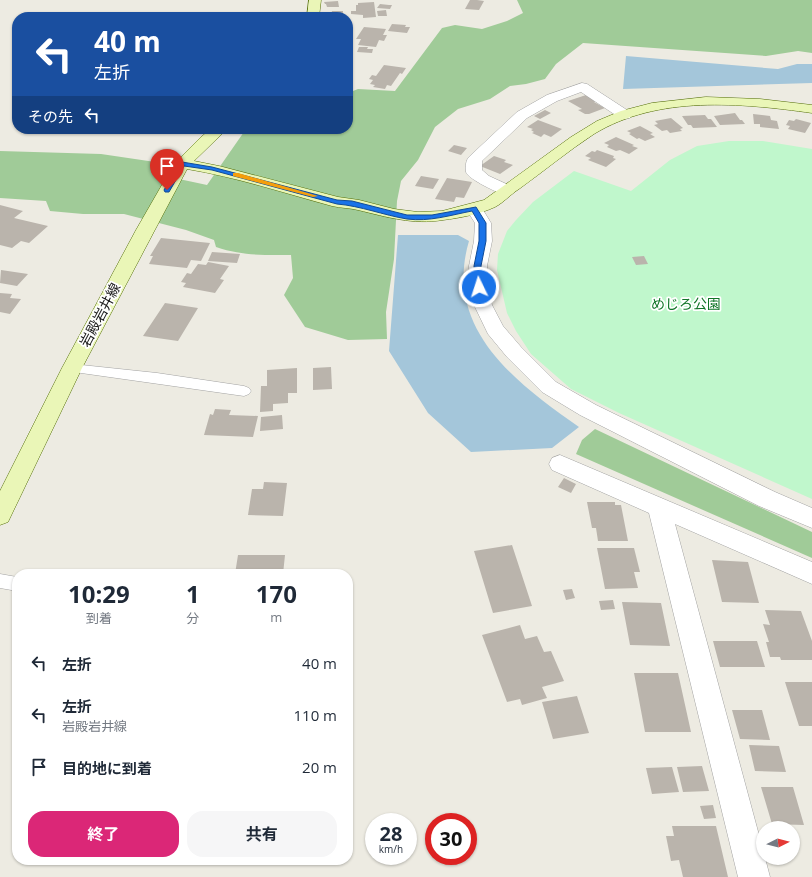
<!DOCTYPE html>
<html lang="ja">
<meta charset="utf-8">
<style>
body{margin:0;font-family:"Open Sans","Noto Sans JP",sans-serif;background:#f6f6f7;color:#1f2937;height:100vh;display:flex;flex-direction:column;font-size:15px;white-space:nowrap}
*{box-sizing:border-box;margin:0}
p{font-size:13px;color:#747a83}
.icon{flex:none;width:22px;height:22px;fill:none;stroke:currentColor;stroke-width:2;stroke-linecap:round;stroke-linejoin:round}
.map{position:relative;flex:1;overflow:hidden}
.details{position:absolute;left:12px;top:569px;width:341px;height:296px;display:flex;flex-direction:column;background:#fff;border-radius:16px;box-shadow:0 1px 3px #0004}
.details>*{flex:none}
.top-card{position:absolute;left:12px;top:12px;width:341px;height:122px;border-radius:16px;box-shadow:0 1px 3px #0004;background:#1a4fa0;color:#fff;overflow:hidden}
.needle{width:26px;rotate:84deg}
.fabs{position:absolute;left:756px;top:821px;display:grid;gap:8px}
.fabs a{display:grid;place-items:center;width:44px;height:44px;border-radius:50%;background:#fff;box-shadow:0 1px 3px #0004;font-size:20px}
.speed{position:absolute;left:365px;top:813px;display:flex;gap:8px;font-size:20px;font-weight:700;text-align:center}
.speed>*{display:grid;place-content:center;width:52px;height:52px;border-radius:50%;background:#fff;box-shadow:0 1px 3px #0004;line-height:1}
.speed small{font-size:10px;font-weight:400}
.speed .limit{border:6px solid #d22;background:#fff;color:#111}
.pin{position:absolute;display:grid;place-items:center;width:34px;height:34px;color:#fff;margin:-41px -17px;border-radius:50% 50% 50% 0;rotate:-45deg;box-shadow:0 0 4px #0007}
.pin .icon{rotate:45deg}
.me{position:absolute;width:44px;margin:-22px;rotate:356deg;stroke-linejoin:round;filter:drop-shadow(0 0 3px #0008)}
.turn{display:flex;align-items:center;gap:14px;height:84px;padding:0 16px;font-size:18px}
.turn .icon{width:52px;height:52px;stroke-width:2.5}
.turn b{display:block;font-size:28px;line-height:34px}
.then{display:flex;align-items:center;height:38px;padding:0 16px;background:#0003;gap:8px;font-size:15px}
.eta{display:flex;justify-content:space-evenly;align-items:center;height:68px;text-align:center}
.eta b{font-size:24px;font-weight:700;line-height:28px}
.cta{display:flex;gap:8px;margin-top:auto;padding:8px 16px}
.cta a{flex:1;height:46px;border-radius:16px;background:#db2777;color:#fff;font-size:16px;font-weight:700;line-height:46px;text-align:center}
.cta a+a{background:#f6f6f7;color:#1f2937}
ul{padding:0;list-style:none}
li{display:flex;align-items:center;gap:12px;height:52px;padding:0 16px}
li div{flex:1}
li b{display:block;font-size:15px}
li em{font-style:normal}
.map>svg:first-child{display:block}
.forest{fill:#a0cb98}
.park{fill:#c0f7cc}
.water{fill:#a4c6da}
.building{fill:#bab4ac}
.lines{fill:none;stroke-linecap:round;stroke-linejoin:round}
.lane-casing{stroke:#a3a3a3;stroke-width:1}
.street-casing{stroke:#a3a3a3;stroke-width:1}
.secondary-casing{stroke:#546e09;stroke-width:1}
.lane{fill:#fff;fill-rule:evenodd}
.street{fill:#fff;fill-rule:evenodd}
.secondary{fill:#eaf6b7;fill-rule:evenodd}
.route{fill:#1a73e8;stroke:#114b97}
.slow{fill:#f59e0b}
.labels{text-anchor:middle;stroke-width:3.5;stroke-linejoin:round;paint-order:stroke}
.park-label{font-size:14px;fill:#107527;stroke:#fff}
.street-label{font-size:14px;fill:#1c1c1c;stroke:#fff}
</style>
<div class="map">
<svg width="812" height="877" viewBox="0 0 812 877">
<rect width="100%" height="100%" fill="#edebe2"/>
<path class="forest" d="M517,0H812V53L798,51L766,56L583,43L556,64L545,79L526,84L510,86L490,99L458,109L435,127L418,160L401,181L397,201L394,259L386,312L387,339L348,340L305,327L284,295L293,278L291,255C263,255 243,256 216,247L214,240L186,230L124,214H83L50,211L46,201L0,198V151L101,154L162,163L179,179L207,185L246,129H348V93L358,89L395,91L442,28L455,25L482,29L507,21L523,13Z
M595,429L812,532V558L576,454L582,440Z"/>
<path class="park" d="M729,141H763L812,149V499L619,413L571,389L531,354L516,331L507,313L497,270L498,254L507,231L516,220L533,202L574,171L631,191L670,160L697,146Z"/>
<path class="water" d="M626,56L778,69L797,64H812V83L623,89Z
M398,235H458L469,241C443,329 516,383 579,427L552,448L471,452L428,413L389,351Z"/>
<path class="building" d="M470,0H477L484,1L479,10L465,9Z
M338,1L339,7H327L326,4H325L324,2Z
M374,2L376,17L363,18V15L351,14V11H356V5H358V3Z
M380,4L389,5H392L390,9L377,8Z
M386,10L387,16H378L377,11Z
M332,11H343V16L331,15Z
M392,24L406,25L405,27H410L407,33L388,31Z
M364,27L386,29L383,35H387L384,41L379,40L376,47L358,45L361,39H356Z
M359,47H368L367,49H373L372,53L357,52Z
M384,65L406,68L402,74L400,73L391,86L387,85L385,89L373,87L375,85L370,84L373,80L369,79L372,75L376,76Z
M586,95L596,101L594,102L605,108L589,114H585L578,110L582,109L568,101Z
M545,110L551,113L540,119L534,116Z
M735,113L740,120H742L745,124L720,125L714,116Z
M753,114L770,116L771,120L777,121L779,129L760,127V124H754Z
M705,115L708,119H711L717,127L693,128L691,125H688L682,116Z
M671,118L683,128L680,129L682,131L670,133L667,130L662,131L654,125L658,124L655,121Z
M796,119L811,123L805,133L788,129L790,126L786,125L789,120L794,121Z
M538,120L562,129L551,137L544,134L541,137L532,133L534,132L531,130L533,129L527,127Z
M640,126L653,133L650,134L655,137L645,141L639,138L637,139L629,134L631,133L627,131Z
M616,137L634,145L632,146L638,148L629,154L620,150L616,151L607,147L609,145L604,143Z
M454,145L467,148L461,155L448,151Z
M597,150L614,156L613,158L616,159L606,167L588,160L591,158L585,156L592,151L595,152Z
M494,156L506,160L504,162L513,165L500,174L480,166Z
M421,176L439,179L433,189L415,186Z
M447,178L472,182L464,198L456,197L454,202L435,199Z
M0,205L23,211L14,218L48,226L29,243L21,241L12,248L0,245Z
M161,238L210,243L201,261L191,260L187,268L149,264L153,256H150Z
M212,252L240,254L237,263L208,261Z
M644,256L648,264L636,265L632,257Z
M208,262L229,266L220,279L224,280L215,293L183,287L186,283L181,282L187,273L191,274L198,264L206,265Z
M1,270L28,274L17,286L0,283Z
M0,293L12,294L10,298L21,299L10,314L0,312Z
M165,303L198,308L178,341L143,336Z
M331,367L332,389L313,390V368Z
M297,368V393H288V403L273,404V411L260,412L261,386H267V370Z
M215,409L231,410L229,415L258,416L253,437L204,435L210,414L213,415Z
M282,415L283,429L260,431L261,417Z
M564,478L576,484L571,493L558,487Z
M264,482L287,483L283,516L248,515L252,489H263Z
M587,502H615V505H621L628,541H598L596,528H592Z
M512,545L532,606L493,613L474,551Z
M597,548H634L640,572H634L638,588L605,589Z
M238,555H285L283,574H235Z
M712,560L748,562L759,603L722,602Z
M572,589L575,598L566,600L563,590Z
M613,600L615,609L601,610L599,601Z
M622,602L661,603L670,646L630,645Z
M765,610L801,611L812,641V660H781L780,657H770L766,642H769L763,624L770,625Z
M520,625L525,639L537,636L544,652L551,651L564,681L542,687L547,698L522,705L520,699L507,702L482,635Z
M713,641H757L765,667H720Z
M634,673H678L691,732H645Z
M785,682H812V726H799Z
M577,696L589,733L553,739L542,702Z
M732,710H762L770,740L740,739Z
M749,745L779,746L786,772L755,771Z
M702,766L709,791L683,792L677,767Z
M672,767L679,792L652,794L646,768Z
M761,787H793L804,825L772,824Z
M713,805L716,818L704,819L700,806Z
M672,826H716L728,877H683L679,860L671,861L666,836H674Z"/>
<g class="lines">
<g class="lane-casing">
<path id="lane" d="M72,364L157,373L244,386L249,388L251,391L249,394L244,396L67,371L66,368L67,365Z
M0,574L17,577V591L0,588Z"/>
</g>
<g class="street-casing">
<path id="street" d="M582,83L587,84L630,112L632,115L630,118L625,119L620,118L581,92L557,101L527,118L482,161V170L489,176L513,187L515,190L513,193C512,194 508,195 507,195C499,194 468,179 466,172C465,167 466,160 469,157L517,112L547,95Z
M474,204L480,205L491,223L492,241L487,266L488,287L492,305L503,326L521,347L556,382L596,405L775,492L812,508V528L759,506L580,415L542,392L507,357L488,334L474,305L470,287L469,266L474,241L475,223L466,209L468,205Z
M560,455L812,562V584L675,524L763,850V858H765L770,877H738L649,513L552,470L549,464L552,458Z"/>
</g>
<g class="secondary-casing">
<path id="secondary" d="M309,0H321L319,17H307Z
M706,97L760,99L812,105V113C741,103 658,95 594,134C568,151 544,171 519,189C511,194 503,203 495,207C480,214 460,218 443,220C413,225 387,217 358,210C350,208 341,208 332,206C284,193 236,177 187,169L82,368L8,522L0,525V491L62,368L136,230L174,164L201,137L211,129H227L194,161L219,166L338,197L359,200L394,209L418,212L442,211L484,200L571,137L597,121L621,111L652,103Z"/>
</g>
<use href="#lane" class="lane"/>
<use href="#street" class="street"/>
<use href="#secondary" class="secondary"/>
</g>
<path class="route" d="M182,162L212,167L337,200L352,201L407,215H432L476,207L486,223V241L481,266L483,287L479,289L475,287L474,266L479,241V223L472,211C451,215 429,222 407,219C383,215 361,206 337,204L212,170L184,166L169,192H165L164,190L179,164Z"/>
<path class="slow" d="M233,173H238L318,196L313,197L233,176Z"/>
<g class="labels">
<g class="park-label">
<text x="686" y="309">めじろ公園</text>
</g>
<g class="street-label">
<text transform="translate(100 315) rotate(-62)" y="5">岩殿岩井線</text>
</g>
</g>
</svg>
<div class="fabs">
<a><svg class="needle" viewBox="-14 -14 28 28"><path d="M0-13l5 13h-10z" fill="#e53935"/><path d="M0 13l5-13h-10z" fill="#747a83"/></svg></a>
</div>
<div class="speed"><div>28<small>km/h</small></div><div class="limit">30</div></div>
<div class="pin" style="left:167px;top:190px;background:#d93025"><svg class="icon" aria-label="arrive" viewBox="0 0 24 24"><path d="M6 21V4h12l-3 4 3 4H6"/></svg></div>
<svg class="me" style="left:479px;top:287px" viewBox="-20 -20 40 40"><circle r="17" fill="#1a73e8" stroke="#fff" stroke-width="3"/><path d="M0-11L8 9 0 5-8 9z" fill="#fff"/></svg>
<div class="top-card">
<div class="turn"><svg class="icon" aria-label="left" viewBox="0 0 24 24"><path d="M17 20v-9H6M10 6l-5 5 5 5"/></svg><div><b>40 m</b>左折</div></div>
<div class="then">その先<svg class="icon" aria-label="left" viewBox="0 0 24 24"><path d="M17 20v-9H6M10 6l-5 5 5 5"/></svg></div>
</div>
<section class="details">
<div class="eta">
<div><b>10:29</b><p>到着</p></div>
<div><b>1</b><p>分</p></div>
<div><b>170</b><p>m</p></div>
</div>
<ul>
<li><svg class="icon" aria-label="left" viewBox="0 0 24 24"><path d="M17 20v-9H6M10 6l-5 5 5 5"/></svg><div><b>左折</b></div><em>40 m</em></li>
<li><svg class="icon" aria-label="left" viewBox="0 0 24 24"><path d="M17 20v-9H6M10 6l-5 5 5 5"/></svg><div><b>左折</b><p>岩殿岩井線</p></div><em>110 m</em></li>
<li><svg class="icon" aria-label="arrive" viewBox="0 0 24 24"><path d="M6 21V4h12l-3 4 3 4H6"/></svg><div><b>目的地に到着</b></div><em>20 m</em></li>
</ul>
<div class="cta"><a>終了</a><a>共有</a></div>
</section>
</div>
